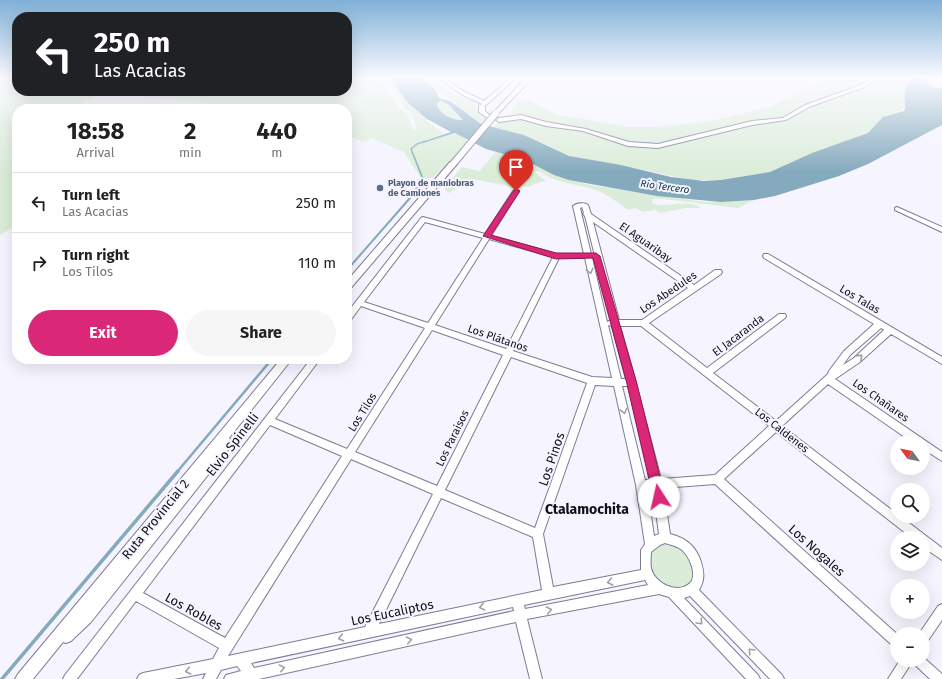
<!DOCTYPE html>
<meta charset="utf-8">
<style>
body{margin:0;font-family:"Fira Sans",sans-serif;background:#f6f6f6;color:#222;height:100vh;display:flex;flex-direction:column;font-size:15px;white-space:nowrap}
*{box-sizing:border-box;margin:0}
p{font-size:13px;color:#767676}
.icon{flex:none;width:22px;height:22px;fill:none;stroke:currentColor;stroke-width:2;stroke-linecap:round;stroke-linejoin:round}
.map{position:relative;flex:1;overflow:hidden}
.side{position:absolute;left:12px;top:104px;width:340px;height:260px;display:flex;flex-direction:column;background:#fff;border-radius:16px;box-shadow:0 4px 16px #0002}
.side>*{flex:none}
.hud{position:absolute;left:12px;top:12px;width:340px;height:84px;border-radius:16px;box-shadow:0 4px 16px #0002;background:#202124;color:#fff;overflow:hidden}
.needle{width:26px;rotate:303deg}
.controls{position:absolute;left:890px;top:435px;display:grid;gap:8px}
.controls a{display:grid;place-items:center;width:40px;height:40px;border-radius:50%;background:#fff;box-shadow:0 4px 16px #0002;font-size:20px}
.pin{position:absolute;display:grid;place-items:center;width:34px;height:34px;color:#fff;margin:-41px -17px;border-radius:50% 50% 50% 0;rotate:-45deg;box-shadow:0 0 4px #0007}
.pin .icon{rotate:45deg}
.me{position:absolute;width:44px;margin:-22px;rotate:350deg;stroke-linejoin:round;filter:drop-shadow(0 0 3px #0008)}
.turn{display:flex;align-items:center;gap:14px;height:84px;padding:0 16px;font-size:18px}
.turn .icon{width:52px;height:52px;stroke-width:2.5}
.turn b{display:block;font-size:28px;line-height:34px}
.eta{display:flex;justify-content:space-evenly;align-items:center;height:68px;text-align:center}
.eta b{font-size:24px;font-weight:700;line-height:28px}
.action{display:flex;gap:8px;margin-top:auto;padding:8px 16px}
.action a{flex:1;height:46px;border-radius:24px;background:#db2777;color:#fff;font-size:16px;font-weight:700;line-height:46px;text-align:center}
.action a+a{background:#f6f6f6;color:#222}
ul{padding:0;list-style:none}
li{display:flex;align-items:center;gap:12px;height:60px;padding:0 16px;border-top:1px solid #e0e0e0}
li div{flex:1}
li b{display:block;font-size:15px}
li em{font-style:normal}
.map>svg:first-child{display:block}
.green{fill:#dbedd9}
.water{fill:#85aabd;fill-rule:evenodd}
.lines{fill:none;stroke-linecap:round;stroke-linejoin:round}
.stream-far3{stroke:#85aabd;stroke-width:1.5}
.stream-far2{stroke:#85aabd;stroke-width:2}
.stream-far1{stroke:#85aabd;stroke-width:2.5}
.stream{stroke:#85aabd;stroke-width:3.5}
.minor-casing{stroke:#7e7b94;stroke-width:2}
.major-casing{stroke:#7e7b94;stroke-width:2}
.minor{fill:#fff;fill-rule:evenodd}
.major{fill:#fff;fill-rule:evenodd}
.major-bridge-casing{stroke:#7e7b94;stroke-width:8;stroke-linecap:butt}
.major-bridge{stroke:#fff;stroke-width:6}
.oneway{stroke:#a09fa3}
.route{fill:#db2777;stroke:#8e194d}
.service-dot{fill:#5c6f8a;stroke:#f5f4ff;stroke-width:1.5}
.labels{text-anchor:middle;stroke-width:4;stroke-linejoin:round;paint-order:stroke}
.far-service-label{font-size:9px;font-weight:bold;fill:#4e5e75;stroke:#f5f4ff;text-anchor:start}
.far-water-label{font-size:10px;font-style:italic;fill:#0f3140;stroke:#f5f4ff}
.street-label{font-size:11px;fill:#111019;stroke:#f5f4ff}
.near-street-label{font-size:13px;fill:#111019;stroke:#f5f4ff}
.near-neighbourhood-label{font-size:14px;font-weight:bold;fill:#111019;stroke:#f5f4ff}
</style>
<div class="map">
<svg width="942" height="679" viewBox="0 0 942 679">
<rect width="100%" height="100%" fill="#f5f4ff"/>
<path class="green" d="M0,77H17V91H347V77H378L400,109L407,114L413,130L417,129L412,114L405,108L384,77H389L406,102L427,119L426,120L428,122L444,134L450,135L459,134L468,141L450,162L432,178H421L404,152L371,138L366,142L347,136V109H260L105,92L69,109H17V225L0,235Z
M420,77H432L455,95L471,99L481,114L487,118L482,124L456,106L454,101L435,89Z
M832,77H911L910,83L904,93L905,108L898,113L883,117L872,130L861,137L826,148L771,172L721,180H690L621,165L581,159L569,156L524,135L493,128L499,121L527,117L512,114V108L521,99L530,101L556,114L628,127H656L712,121L769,107Z
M439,101L448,104L463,120C453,121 442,115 437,106Z
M496,152L525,160L554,175L591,185L704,202L754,200L738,208L656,198L652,200L653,204C668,208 687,198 701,208H685L660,213L656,210L643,212L636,208L628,210C618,203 609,195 598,191C576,182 560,186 539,171L534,172L545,180V181L532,185L530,187L519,186L513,189L505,185L471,179L449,193L445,190V187L462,167L479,171Z
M657,540L680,542L699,569L687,593L653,582L646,550Z"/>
<path class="water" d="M389,77H420L435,89L439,98L450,101L481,124L524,135L569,156L621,165L671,177L704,181L721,180L770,172L812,153L868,133L883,117L904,111C907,105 903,98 905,91C906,85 911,84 911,77H927L926,81L932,87L942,88V125L868,164L839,176L775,196L754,200L721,202L657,196L569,180L554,175L525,160L486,149L455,133L423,143L422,142L451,132L427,119L407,102ZM441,101L448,104L463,120C453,121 442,115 437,106L438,102Z"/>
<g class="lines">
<path class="stream-far3" d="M423,179L411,149L417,144L426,141"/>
<path class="stream-far2" d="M423,178V180
M347,270L410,198L423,179"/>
<path class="stream-far1" d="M177,472L272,359"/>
<path class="stream" d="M2,679L178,471"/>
<g class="minor-casing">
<path id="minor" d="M437,77H442L465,92L484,101L512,77H517L485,106V111L492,117L489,119L479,112V106L482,104L461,94Z
M876,77H881L862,88L809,107L786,120L752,125L658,148L628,146L583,131L546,126L521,119L499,122L496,120L499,118L521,115L546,122L586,129L629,142L658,144L752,121L783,118L805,105L858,86Z
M516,189L519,191L491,236L557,254H584L573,206C576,203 585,202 588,205L591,214L694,285L715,270H721L722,272L721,274L649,323L707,368L779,314H785L786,316L785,318L713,373L776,421L828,374L829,371L844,351L874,324L764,258L763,256L764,254H768L942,357V364L891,334L860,362L835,379L942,452V461L923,449V442H912L828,384L782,426L897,514V516H900L942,548V560L923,547V538H912L776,432L724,479L897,634V648L893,646L715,484L663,488L670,534C686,538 696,546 701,562C704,572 705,580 699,590L782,675L784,679H770L690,596L684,598L758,675L760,679H746L669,597L659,594L527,619L542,679H530L516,622L259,679H224L226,675L241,671L237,666L221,670L216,679H203L206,673L174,679H137L139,675L143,673L213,659L219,648L136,601L77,679H63L65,675L311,359H320L275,419L347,449L425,328L361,306L350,321L347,322V313L421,218L423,217L485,234L513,191ZM582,207L584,213L583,214L585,216L611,320L607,322L592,258L594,256L591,254L580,208ZM425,222L483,238L428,323L364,302ZM593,222L688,288L642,320H619ZM489,239L553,257L506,349L435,325ZM559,258H585L612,378L592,377L513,351ZM608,325L612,326L626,379H621ZM620,326H641L769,426L715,475L661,479L636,384V383ZM881,328L884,330L854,358L843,365L850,355ZM432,330L503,355L437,486L355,452ZM511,357L587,383L535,528L445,490ZM595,385L614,386L636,485L645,544L641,550V570L553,587L543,534ZM622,386H628L651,480H645ZM270,425L342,456L225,638L143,593ZM351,459L433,494L365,627L228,656ZM647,489H653L659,534L654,536ZM441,498L533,537L542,590L379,624ZM665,543C671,545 677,546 682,550C689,556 698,575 690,583C678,595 654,583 651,568C650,563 651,557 651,552L660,545ZM645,580L648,585L525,609L524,605ZM513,607L514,611L254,668L251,663Z
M897,207L942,227V232L895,210V208Z
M942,604V620L927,642L923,644V634H919L938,606Z
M923,657L942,674V679H930L912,662L901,679H888L900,660H923Z"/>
</g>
<g class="major-casing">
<path id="major" d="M527,77H533L498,114H494V112Z
M450,162L457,164L350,289L347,290V281Z
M281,359H292L229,438L233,442L231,446L91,622L71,641L66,643L63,642L33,679H15L18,674Z"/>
</g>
<use href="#minor" class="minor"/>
<use href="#major" class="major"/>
<g class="major-bridge-casing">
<path id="major-bridge" d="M453,164L496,113"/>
</g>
<use href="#major-bridge" class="major-bridge"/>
</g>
<defs><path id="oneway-chevron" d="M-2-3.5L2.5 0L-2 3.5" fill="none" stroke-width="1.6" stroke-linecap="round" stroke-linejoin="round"/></defs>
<g class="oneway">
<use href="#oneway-chevron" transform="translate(590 271) rotate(76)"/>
<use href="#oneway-chevron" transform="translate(860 357) rotate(-40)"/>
<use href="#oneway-chevron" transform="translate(624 411) rotate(77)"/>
<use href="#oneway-chevron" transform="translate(610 582) rotate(169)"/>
<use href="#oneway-chevron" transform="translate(482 607) rotate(168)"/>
<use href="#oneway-chevron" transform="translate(549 610) rotate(-11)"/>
<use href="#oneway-chevron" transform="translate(700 622) rotate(47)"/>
<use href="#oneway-chevron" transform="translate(341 638) rotate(168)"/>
<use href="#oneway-chevron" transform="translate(409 640) rotate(-12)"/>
<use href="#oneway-chevron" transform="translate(751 651) rotate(-134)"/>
<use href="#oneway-chevron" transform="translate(282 668) rotate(-12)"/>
<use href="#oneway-chevron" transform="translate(188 671) rotate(169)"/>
</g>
<linearGradient id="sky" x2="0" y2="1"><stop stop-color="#80b0d7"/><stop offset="0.45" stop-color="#fafaff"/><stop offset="1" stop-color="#fafaff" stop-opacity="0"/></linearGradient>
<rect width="942" height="172" fill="url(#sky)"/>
<path class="route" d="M516,189L520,191L491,235L556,253H596L600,256L637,384L665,497L663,501L659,503L655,501L653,497L627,384L593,258L556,259L483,236L514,190Z"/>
<circle class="service-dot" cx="380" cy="188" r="4"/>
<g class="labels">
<g class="far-service-label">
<text x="388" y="186">Playon de maniobras<tspan x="388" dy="10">de Camiones</tspan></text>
</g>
<g class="far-water-label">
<text transform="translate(665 186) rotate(8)" y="4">Río Tercero</text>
</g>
<g class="street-label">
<text transform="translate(646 242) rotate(35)" y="4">El Aguaribay</text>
<text transform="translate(668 292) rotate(-34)" y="4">Los Abedules</text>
<text transform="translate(860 299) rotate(31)" y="4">Los Talas</text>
<text transform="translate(738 335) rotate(-37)" y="4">El Jacaranda</text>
<text transform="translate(498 338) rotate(19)" y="4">Los Plátanos</text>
<text transform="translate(881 400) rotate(35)" y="4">Los Chañares</text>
<text transform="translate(362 412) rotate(-58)" y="4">Los Tilos</text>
<text transform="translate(782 430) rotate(38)" y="4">Los Caldenes</text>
<text transform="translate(452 438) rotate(-64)" y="4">Los Paraisos</text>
</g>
<g class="near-street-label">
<text transform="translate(232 444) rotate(-52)" y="5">Elvio Spinelli</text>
<text transform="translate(551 459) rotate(-71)" y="5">Los Pinos</text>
<text transform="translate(155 519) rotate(-51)" y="5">Ruta Provincial 2</text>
<text transform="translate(817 550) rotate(42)" y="5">Los Nogales</text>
<text transform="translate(194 611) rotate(29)" y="5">Los Robles</text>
<text transform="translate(392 612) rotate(-12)" y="5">Los Eucaliptos</text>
</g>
<g class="near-neighbourhood-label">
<text x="587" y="514">Ctalamochita</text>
</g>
</g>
</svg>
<div class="controls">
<a><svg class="needle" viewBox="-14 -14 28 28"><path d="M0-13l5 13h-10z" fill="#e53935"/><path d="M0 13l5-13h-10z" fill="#767676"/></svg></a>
<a><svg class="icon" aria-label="search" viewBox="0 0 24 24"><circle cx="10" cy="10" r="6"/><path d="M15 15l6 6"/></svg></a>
<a><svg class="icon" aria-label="layers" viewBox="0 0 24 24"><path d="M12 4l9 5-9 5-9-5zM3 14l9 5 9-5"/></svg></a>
<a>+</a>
<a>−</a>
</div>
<div class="pin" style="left:516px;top:191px;background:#d93025"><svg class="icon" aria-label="arrive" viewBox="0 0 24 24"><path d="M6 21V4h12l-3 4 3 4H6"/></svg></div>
<svg class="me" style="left:659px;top:497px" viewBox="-20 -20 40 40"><circle r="19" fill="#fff"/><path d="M0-13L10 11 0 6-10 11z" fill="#db2777"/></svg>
<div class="hud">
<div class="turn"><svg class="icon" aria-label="left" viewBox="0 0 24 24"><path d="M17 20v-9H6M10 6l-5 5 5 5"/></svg><div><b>250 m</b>Las Acacias</div></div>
</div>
<section class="side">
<div class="eta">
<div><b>18:58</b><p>Arrival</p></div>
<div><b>2</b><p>min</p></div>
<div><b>440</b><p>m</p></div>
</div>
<ul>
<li><svg class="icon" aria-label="left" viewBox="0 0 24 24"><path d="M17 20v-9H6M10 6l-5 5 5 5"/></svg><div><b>Turn left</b><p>Las Acacias</p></div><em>250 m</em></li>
<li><svg class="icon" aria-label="right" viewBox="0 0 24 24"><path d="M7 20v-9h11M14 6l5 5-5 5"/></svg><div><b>Turn right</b><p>Los Tilos</p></div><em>110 m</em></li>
</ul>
<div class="action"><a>Exit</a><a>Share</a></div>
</section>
</div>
